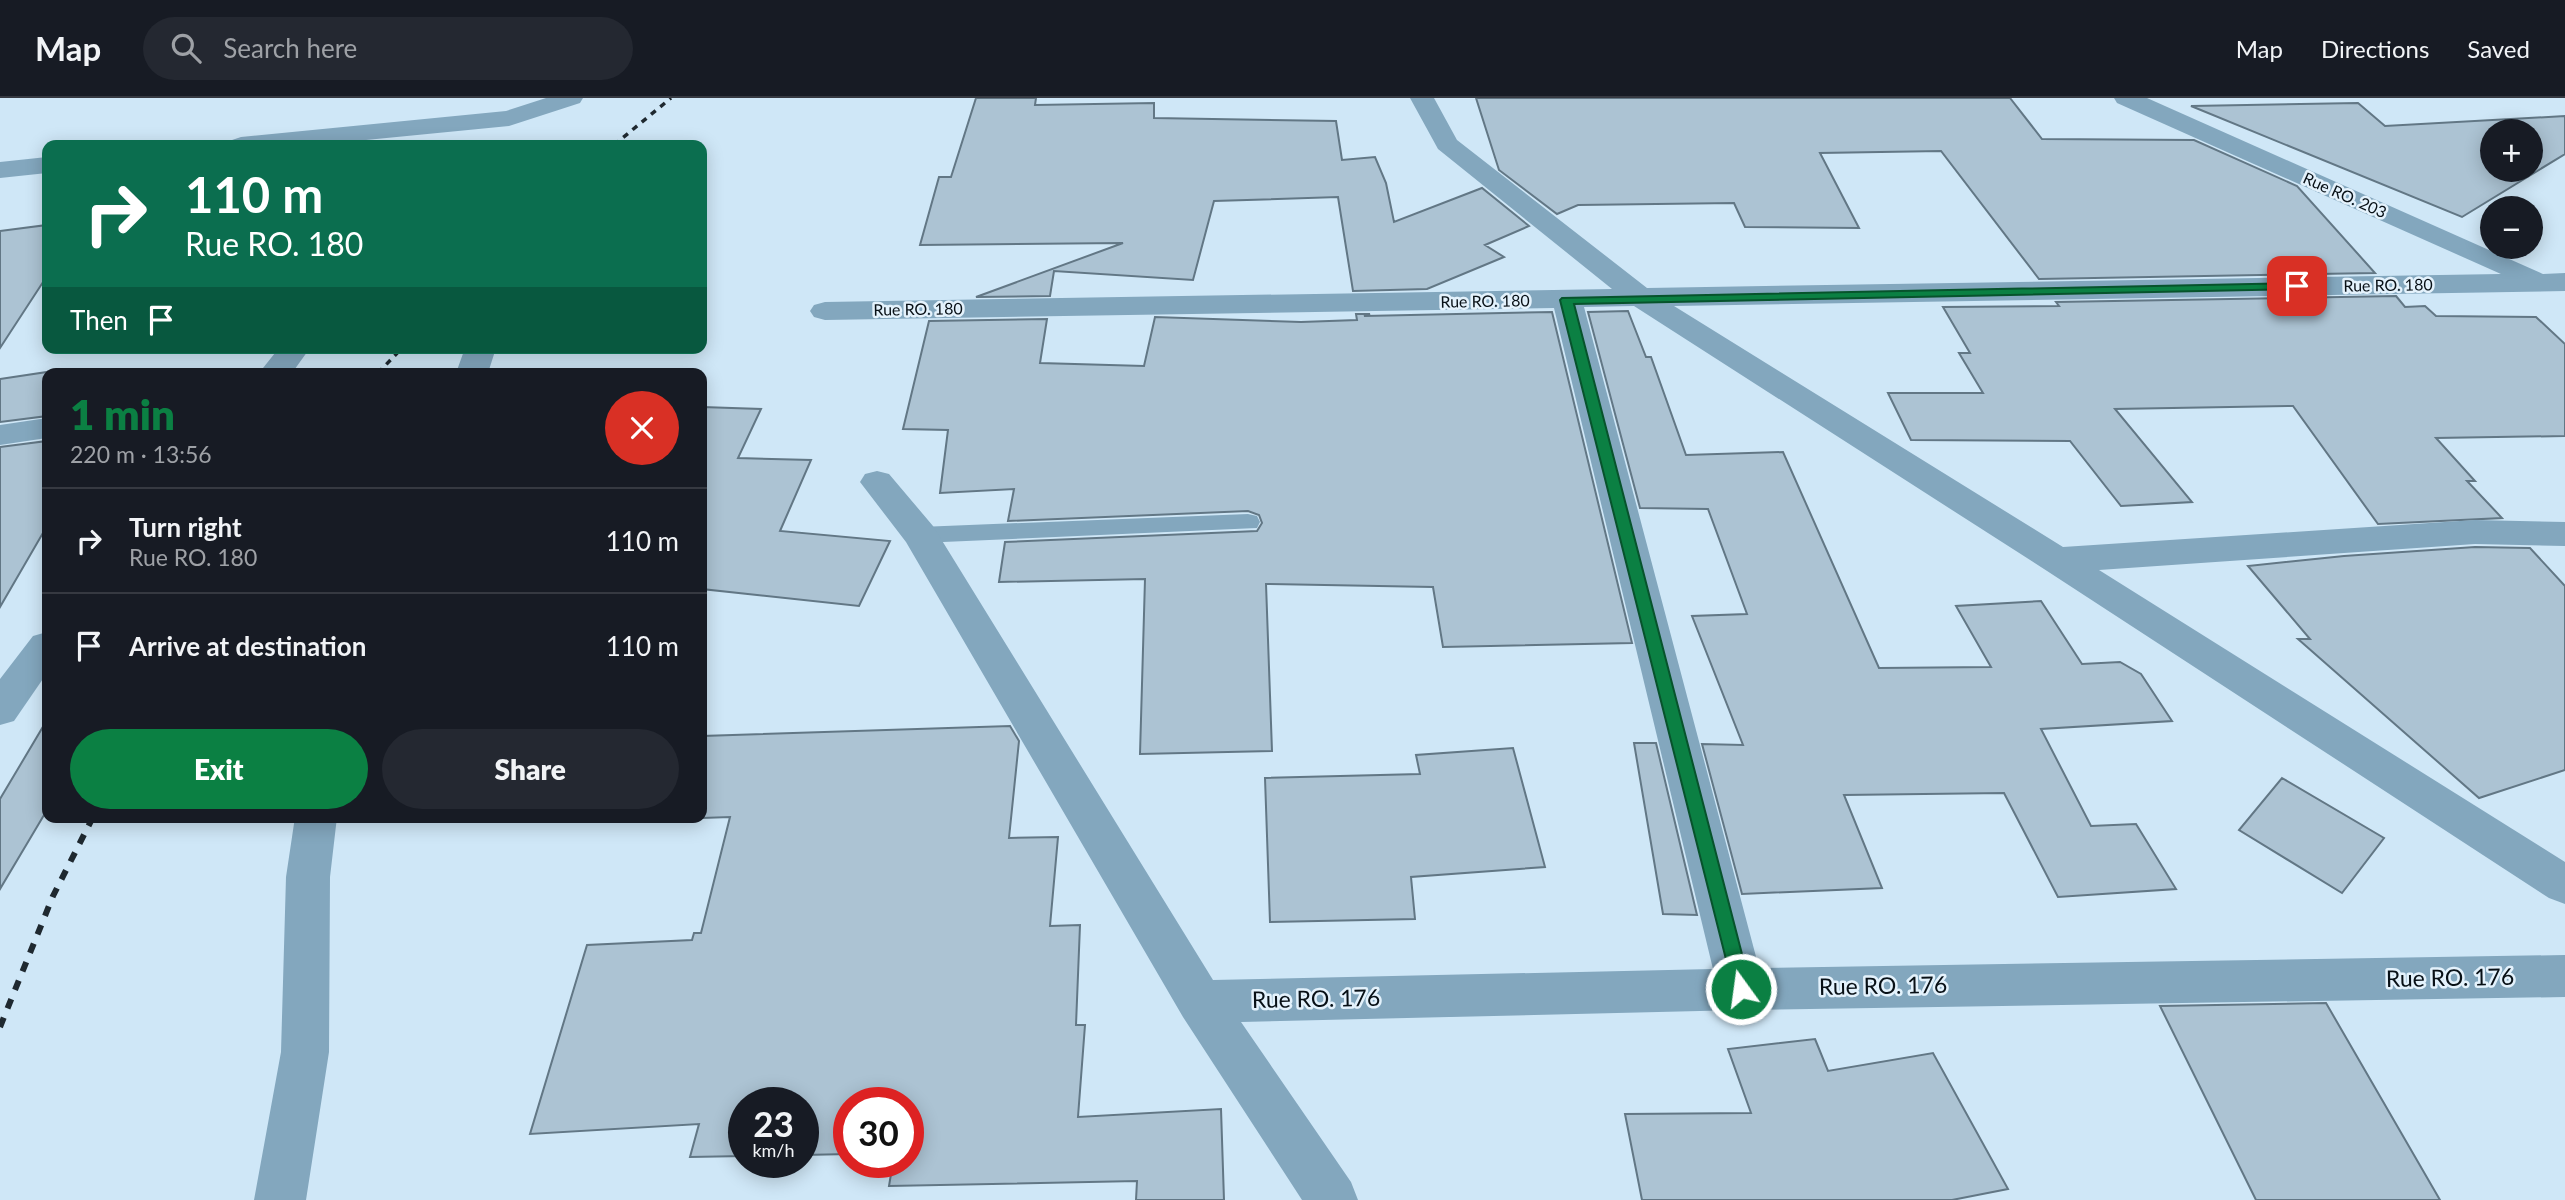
<!DOCTYPE html>
<meta charset="utf-8">
<style>
body{margin:0;font-family:Lato,sans-serif;background:#242831;color:#f1f3f6;height:100vh;display:flex;flex-direction:column;font-size:26px;white-space:nowrap}
*{box-sizing:border-box;margin:0}
p{font-size:23px;color:#9ea1a6}
.icon{flex:none;width:38px;height:38px;fill:none;stroke:currentColor;stroke-width:2;stroke-linecap:round;stroke-linejoin:round}
.map{position:relative;flex:1;overflow:hidden}
.sheet{position:absolute;left:42px;top:270px;width:665px;height:455px;display:flex;flex-direction:column;background:#171b24;border-radius:14px;box-shadow:0 4px 18px #0003}
.sheet>*{flex:none}
.top-card{position:absolute;left:42px;top:42px;width:665px;height:214px;border-radius:14px;box-shadow:0 4px 18px #0003;background:#0b6e4f;color:#fff;overflow:hidden}
.controls{position:absolute;left:2480px;top:21px;display:grid;gap:14px}
.controls a{display:grid;place-items:center;width:63px;height:63px;border-radius:50%;background:#171b24;box-shadow:0 4px 18px #0003;font-size:35px}
.speed{position:absolute;left:728px;top:989px;display:flex;gap:14px;font-size:35px;font-weight:700;text-align:center}
.speed>*{display:grid;place-content:center;width:91px;height:91px;border-radius:50%;background:#171b24;box-shadow:0 4px 18px #0003;line-height:1}
.speed small{font-size:18px;font-weight:400}
.speed .limit{border:10px solid #d22;background:#fff;color:#111}
.pin{position:absolute;display:grid;place-items:center;width:60px;height:60px;color:#fff;margin:-30px;border-radius:14px;box-shadow:0 4px 10px #0006}
.me{position:absolute;width:77px;margin:-38px;rotate:346deg;stroke-linejoin:round;filter:drop-shadow(0 0 5px #0008)}
.turn{display:flex;align-items:center;gap:24px;height:147px;padding:0 28px;font-size:32px}
.turn .icon{width:91px;height:91px;stroke-width:2.5}
.turn b{display:block;font-size:49px;line-height:60px}
.then{display:flex;align-items:center;height:66px;padding:0 28px;background:#0003;gap:14px;font-size:26px}
.round{display:grid;place-items:center;flex:none;width:74px;height:74px;border-radius:37px;background:#242831}
.head{display:flex;align-items:center;justify-content:space-between;height:119px;padding:0 28px}
h1{font-size:42px;font-weight:800;line-height:52px;color:#0b8043}
.primary-button{display:flex;gap:14px;margin-top:auto;padding:14px 28px}
.primary-button a{flex:1;height:80px;border-radius:42px;background:#0b8043;color:#fff;font-size:28px;font-weight:800;line-height:80px;text-align:center}
.primary-button a+a{background:#242831;color:#f1f3f6}
ul{padding:0;list-style:none}
li{display:flex;align-items:center;gap:21px;height:105px;padding:0 28px;border-top:2px solid #363941}
li div{flex:1}
li b{display:block;font-size:26px}
li em{font-style:normal}
header{display:flex;align-items:center;gap:42px;box-sizing:border-box;height:98px;padding:0 35px;background:#171b24;border-bottom:2px solid #363941}
header strong{font-size:33px}
nav{display:flex;gap:38px;margin-inline-start:auto;font-size:24px}
.search{width:490px;height:63px;background:#242831;display:flex;align-items:center;gap:18px;box-sizing:border-box;padding:0 24px;border-radius:38px;color:#9ea1a6;font-size:26px}
.map>svg:first-child{display:block}
.building{fill:#acc3d3;stroke:#627785;stroke-width:2;fill-rule:evenodd}
.lines{fill:none;stroke-linecap:round;stroke-linejoin:round}
.lane{fill:#83a7be;fill-rule:evenodd}
.street{fill:#83a7be;fill-rule:evenodd}
.rail-far1{stroke:#1f2930;stroke-width:3.5;stroke-dasharray:6 6;stroke-linecap:butt}
.rail{stroke:#1f2930;stroke-width:6;stroke-dasharray:10 10;stroke-linecap:butt}
.route{fill:#0b8043;stroke:#07532c;stroke-width:2}
.labels{text-anchor:middle;stroke-width:5;stroke-linejoin:round;paint-order:stroke}
.far-street-label{font-size:16px;fill:#081016;stroke:#e4f2fc}
.near-street-label{font-size:23px;fill:#081016;stroke:#e4f2fc}
</style>
<header>
<strong>Map</strong>
<div class="search"><svg class="icon" aria-label="search" viewBox="0 0 24 24"><circle cx="10" cy="10" r="6"/><path d="M15 15l6 6"/></svg>Search here</div>
<nav><a>Map</a><a>Directions</a><a>Saved</a></nav>
</header>
<div class="map">
<svg width="2565" height="1102" viewBox="0 0 2565 1102">
<rect width="100%" height="100%" fill="#cfe7f7"/>
<path class="building" d="M976,0H1036L1035,7L1154,5V20L1336,23L1342,62L1375,59L1386,85L1394,124L1482,90L1529,128L1485,147L1504,159L1427,191L1353,193L1338,99L1214,103L1193,182L1054,173L1050,198L976,199L1123,145L920,147L939,79H951Z
M1476,0H2010L2042,41L2194,42L2297,88L2375,175L2039,181L1941,53L1820,55L1859,130L1745,129L1734,105L1578,107L1557,116L1499,72Z
M2358,5L2385,28L2565,18V56L2462,119L2191,8ZM2492,33H2530V72H2492Z
M47,127V178L0,250V133Z
M2396,198L2405,209L2425,208L2436,218L2536,219L2565,246V338L2436,340L2475,383H2467L2502,420L2378,426L2293,308L2115,311L2192,404L2121,408L2070,343L1911,342L1888,295H1983L1959,255H1970L1943,209L2059,208L2056,204Z
M1628,213L1646,259H1651L1686,357L1783,354L1879,570L1991,569L1956,508L2041,503L2082,566L2120,564L2141,576L2172,623L2041,631L2091,728L2136,726L2176,791L2058,799L2004,695L1844,697L1882,790L1742,796L1702,646L1743,647L1692,518L1747,516L1708,411L1640,410L1588,214Z
M1552,214L1632,545L1443,549L1433,489L1266,486L1272,653L1140,656L1145,481L999,484L1005,444L1257,433L1262,425L1259,417L1248,413L1008,423L1014,391L940,395L948,332L903,331L929,223L1047,221L1040,265L1144,268L1155,219L1301,224L1357,222L1356,216H1370L1364,218Z
M47,274V318L0,324V281Z
M702,309L761,311L738,360L811,362L780,433L890,443L859,508L702,491Z
M47,343V428L0,509V349Z
M2475,449L2530,450L2565,488V672L2479,700L2298,541H2310L2248,468L2344,458Z
M47,622V712L0,791V701Z
M1010,628L1019,643L1009,740L1058,739L1050,828L1080,827L1076,927H1085L1078,1019L1221,1011L1224,1102H1136L1137,1083L889,1088L893,1064H908V1004H849V1056L803,1057V1004H744V1058L690,1059L699,1026L530,1036L587,847L692,842L694,835H701L730,719L702,720V638Z
M1634,645H1656L1697,817L1663,816Z
M1513,650L1545,769L1411,779L1415,821L1270,824L1265,680L1420,676L1416,657Z
M2282,680L2384,740L2342,795L2239,732Z
M2326,905L2440,1102H2256L2160,908Z
M1815,941L1828,973L1933,955L2008,1091L1952,1102H1642L1625,1016L1751,1015L1728,951Z"/>
<g class="lines">
<path class="lane" d="M1248,416L1257,418L1260,424L1257,430L920,445L911,443L908,437L911,431L920,429Z"/>
<path class="street" d="M546,0H583L580,5L509,28L315,47H228L232,42L241,39L506,13Z
M1410,0H1434L1457,42L1647,190L2501,176L2117,5L2114,0H2147L2543,176L2565,175V193L1674,208L2063,449L2475,422L2565,424V448L2475,446L2099,472L2565,764V806L2549,800L2044,471L1634,208L1584,209L1759,870L2565,857V899L1741,912L1241,924L1351,1084L1358,1102H1302L1183,919L906,444L860,384L865,376L877,373L889,376L933,428L1213,882L1713,871L1554,210L825,222L814,219L810,213L814,207L825,204L1612,191L1438,51Z
M47,59V75L0,80V64Z
M279,250H310L292,275H259Z
M465,250H496L488,275H456Z
M47,320V340L0,347V327Z
M47,534V575L14,623L0,627V581L33,538Z
M295,719H337L330,779L329,954L306,1102H254L281,954L286,779Z"/>
<path class="rail-far1" d="M614,47L671,0
M378,275L402,250"/>
<path class="rail" d="M0,929L53,798L93,719"/>
</g>
<path class="route" d="M2297,185L2302,186V191L1574,206L1751,891L1748,897L1741,899L1735,897L1560,202L1562,200Z"/>
<g class="labels">
<g class="far-street-label">
<text transform="translate(2345 97) rotate(24)" y="6">Rue RO. 203</text>
<text transform="translate(2388 187) rotate(-1)" y="6">Rue RO. 180</text>
<text transform="translate(1485 203) rotate(-1)" y="6">Rue RO. 180</text>
<text transform="translate(918 211) rotate(-1)" y="6">Rue RO. 180</text>
</g>
<g class="near-street-label">
<text transform="translate(2450 880) rotate(-1)" y="8">Rue RO. 176</text>
<text transform="translate(1883 888) rotate(-1)" y="8">Rue RO. 176</text>
<text transform="translate(1316 901) rotate(-1)" y="8">Rue RO. 176</text>
</g>
</g>
</svg>
<div class="controls">
<a>+</a>
<a>−</a>
</div>
<div class="speed"><div>23<small>km/h</small></div><div class="limit">30</div></div>
<div class="pin" style="left:2297px;top:188px;background:#d93025"><svg class="icon" aria-label="arrive" viewBox="0 0 24 24"><path d="M6 21V4h12l-3 4 3 4H6"/></svg></div>
<svg class="me" style="left:1741px;top:891px" viewBox="-20 -20 40 40"><circle r="17" fill="#0b8043" stroke="#fff" stroke-width="3"/><path d="M0-11L8 9 0 5-8 9z" fill="#fff"/></svg>
<div class="top-card">
<div class="turn"><svg class="icon" aria-label="right" viewBox="0 0 24 24"><path d="M7 20v-9h11M14 6l5 5-5 5"/></svg><div><b>110 m</b>Rue RO. 180</div></div>
<div class="then">Then<svg class="icon" aria-label="arrive" viewBox="0 0 24 24"><path d="M6 21V4h12l-3 4 3 4H6"/></svg></div>
</div>
<section class="sheet">
<div class="head"><div><h1>1 min</h1><p>220 m · 13:56</p></div><a class="round" style="background:#d93025;color:#fff"><svg class="icon" aria-label="close" viewBox="0 0 24 24"><path d="M6 6l12 12M18 6L6 18"/></svg></a></div>
<ul>
<li><svg class="icon" aria-label="right" viewBox="0 0 24 24"><path d="M7 20v-9h11M14 6l5 5-5 5"/></svg><div><b>Turn right</b><p>Rue RO. 180</p></div><em>110 m</em></li>
<li><svg class="icon" aria-label="arrive" viewBox="0 0 24 24"><path d="M6 21V4h12l-3 4 3 4H6"/></svg><div><b>Arrive at destination</b></div><em>110 m</em></li>
</ul>
<div class="primary-button"><a>Exit</a><a>Share</a></div>
</section>
</div>
